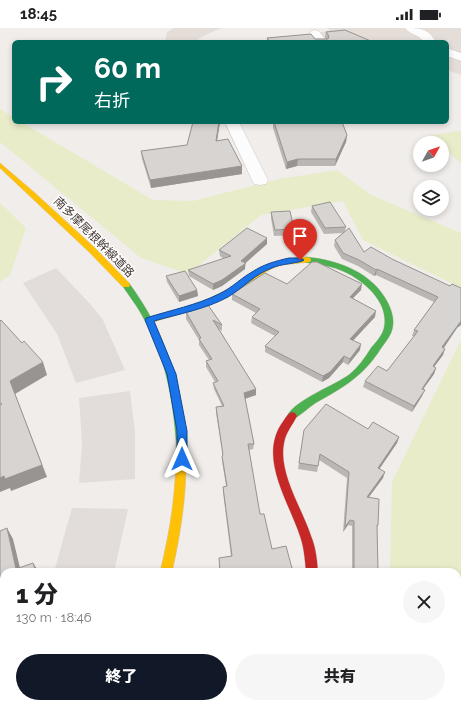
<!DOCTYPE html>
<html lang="ja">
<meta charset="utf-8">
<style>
body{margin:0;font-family:Raleway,"Noto Sans JP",sans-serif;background:#f6f6f6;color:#202124;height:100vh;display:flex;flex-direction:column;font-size:15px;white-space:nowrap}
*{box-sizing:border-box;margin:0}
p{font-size:13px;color:#757577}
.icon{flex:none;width:22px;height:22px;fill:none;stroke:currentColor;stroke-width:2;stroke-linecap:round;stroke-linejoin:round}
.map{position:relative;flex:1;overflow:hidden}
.sheet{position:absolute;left:0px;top:540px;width:461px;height:140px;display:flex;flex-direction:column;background:#fff;border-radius:12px 12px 0 0;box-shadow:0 2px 6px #0003}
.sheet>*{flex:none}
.banner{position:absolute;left:12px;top:12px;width:437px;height:84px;border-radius:6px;box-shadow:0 2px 6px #0003;background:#00695c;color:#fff;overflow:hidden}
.needle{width:26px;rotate:50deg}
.controls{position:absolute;left:413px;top:108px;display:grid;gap:8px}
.controls a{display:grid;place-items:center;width:36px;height:36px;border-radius:50%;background:#fff;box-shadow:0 2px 6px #0003;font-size:20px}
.pin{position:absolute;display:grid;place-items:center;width:34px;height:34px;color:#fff;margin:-41px -17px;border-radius:50% 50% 50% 0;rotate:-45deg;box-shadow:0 0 4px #0007}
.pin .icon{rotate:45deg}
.me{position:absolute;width:44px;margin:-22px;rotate:0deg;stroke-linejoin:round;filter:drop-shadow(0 0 3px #0008)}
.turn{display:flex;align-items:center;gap:14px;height:84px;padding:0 16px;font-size:18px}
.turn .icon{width:52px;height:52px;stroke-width:2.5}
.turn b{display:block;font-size:28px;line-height:34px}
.round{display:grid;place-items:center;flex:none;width:42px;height:42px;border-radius:21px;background:#f6f6f6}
.summary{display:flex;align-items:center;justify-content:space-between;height:68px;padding:0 16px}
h1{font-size:24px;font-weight:800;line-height:30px}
.action{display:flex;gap:8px;margin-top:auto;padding:8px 16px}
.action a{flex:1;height:46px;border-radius:24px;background:#111827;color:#fff;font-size:16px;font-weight:800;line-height:46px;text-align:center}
.action a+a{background:#f6f6f6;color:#202124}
.status{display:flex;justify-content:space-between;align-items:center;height:28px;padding:0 20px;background:#fff;direction:ltr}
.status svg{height:11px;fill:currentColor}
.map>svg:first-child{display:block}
.residential{fill:#e5ddd7}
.green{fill:#e8ecc8}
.parking{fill:#e2dddb}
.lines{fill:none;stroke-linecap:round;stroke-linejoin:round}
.street-casing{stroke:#cdc9c6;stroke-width:1}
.fast-casing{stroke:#d2c9c1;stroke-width:1}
.slow-casing{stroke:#d2c9c1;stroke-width:1}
.jam-casing{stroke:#d2c9c1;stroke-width:1}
.street{fill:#fdfcfc;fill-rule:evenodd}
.fast{fill:#4caf50;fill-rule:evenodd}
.slow{fill:#ffc107;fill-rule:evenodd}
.jam{fill:#c62828;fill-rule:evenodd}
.wall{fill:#bab6b4}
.shaded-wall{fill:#979492}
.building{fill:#d8d4d1;stroke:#979492}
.route{fill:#1a73e8;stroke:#114b97}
.labels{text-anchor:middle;stroke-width:3;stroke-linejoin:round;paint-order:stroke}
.street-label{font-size:12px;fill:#473a35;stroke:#fff}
</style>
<div class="status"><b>18:45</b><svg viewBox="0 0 49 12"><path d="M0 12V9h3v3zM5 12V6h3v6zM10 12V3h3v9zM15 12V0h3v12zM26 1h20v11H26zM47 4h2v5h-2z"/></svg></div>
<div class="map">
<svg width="461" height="680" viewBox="0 0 461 680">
<rect width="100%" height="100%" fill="#f0edea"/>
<path class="residential" d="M174,0H221L199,10L196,14H165L167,4Z
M327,0H461V47L447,42V14H263L307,8L330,2Z"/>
<path class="green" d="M0,81L14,90V94H21L153,172L193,173L279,151L337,142L371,167L461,205V260L363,212L343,173L261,187L188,246L141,230L0,114Z
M461,103V136L442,117V115H440L432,107Z
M0,175L26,200L10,247L0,254Z
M461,312V680H387V676H457V544H390L392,454Z"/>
<path class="parking" d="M56,240L92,278L103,292L125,342L76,355L57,306L23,255Z
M130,363L135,404V451L79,455L82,415L79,370Z
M72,480L128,481L114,544H54Z"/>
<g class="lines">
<g class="street-casing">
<path id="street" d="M405,0C421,0 428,0 436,14H424C419,6 410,7 405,0Z
M315,2L319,3L327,14H315L309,6L311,3Z
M447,20L461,25V33L447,28Z
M225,94H239L268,152L266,156L260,157L254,156L252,152Z"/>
</g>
<g class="fast-casing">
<path id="fast" d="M307,229C339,232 373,245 388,275C393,285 395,295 391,305C388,312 382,318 378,325C361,349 344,359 319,373C311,377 299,389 292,392L289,391L287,388C296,371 334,358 350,346C358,339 365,330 371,320C376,314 382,308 384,300C390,273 361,250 340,242C328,237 316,237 304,234L303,232L304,230Z
M126,254L129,255C165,304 181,353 186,413L184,416L181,417L178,416L176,413C173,371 165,328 144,291C138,279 129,268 122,257Z"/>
</g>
<g class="slow-casing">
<path id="slow" d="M0,135L35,165L95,220L129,255L130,257L129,259H123L89,224L0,140Z
M307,229L310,230L311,232L310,234L281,237L271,241L230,267L210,277L150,295L146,292L147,290C169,283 191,279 212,269C249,252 262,231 307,229Z
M181,409L184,410C188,417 186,427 186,434C186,472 180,508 172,544H160C171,500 177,458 176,413L178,410Z
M129,676H141L140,680H128Z"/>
</g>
<g class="jam-casing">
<path id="jam" d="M292,384L295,385L297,388C292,398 286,404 284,415C278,445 302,480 311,508C316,520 317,532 318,544H306C305,532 304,519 300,508C289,474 258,430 282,395C285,391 287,386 292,384Z"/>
</g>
<use href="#street" class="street"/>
<use href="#fast" class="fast"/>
<use href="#slow" class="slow"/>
<use href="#jam" class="jam"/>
</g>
<path class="wall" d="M326,4L373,14H267V10L326,11L325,9Z
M193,94H220L217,112L242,138V146L151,160L142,131L141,123L187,117Z
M273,94H342L347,107L346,114L335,138H297L286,141L273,100Z
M312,178L346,199L345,203L364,224L392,231L450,258L457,300L444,320L443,327L434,339L436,340L434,346L423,361L422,368L412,384L363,359L365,353L387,343L414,308H412L414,302L434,274L376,247L374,248L358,238L342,231L334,218L335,212L343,205L324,206L311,184Z
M271,184L294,201V207L274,208L271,190Z
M267,216L246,235L245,241L222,258L213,262L189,248L188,242L224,231L220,228L219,222Z
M166,248L197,262L198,268L179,274L167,254Z
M287,256L361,262L353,270L375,289L353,312L360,322L348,337L343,334L329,350L322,354L265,324V318L275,308L251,295L252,289L256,285L232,272V266Z
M208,277L222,297V303L219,301L256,367L245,371L254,416L253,421L249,422L260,486L272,521L293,544H220L219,530L231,528L223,464V459L226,458L222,433V428H223L216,385V379L222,378L214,361L213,355L215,354L206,339V333L209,332L199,317V312L186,291V284Z
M368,401L399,409L397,415L379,441L383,450L369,469L378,497L377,501L378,544H352V498L348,497L343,504L347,450L319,432L317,444L298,441L304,402Z"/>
<path class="shaded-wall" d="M219,94H220L216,120V113Z
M347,107L346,114L335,138L336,131Z
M298,131L297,138L286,141L287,134Z
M242,138V146L151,160L150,152Z
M267,210V216L245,235V241L222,258L213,262V256L241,233Z
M377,241L376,247L374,248L376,242Z
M362,256L361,262L348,275L350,269Z
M197,262L198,268L179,274V268Z
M376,283L375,289L349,317L350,311Z
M461,293V297L457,300L440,325L442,319Z
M361,316L360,322L348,337L350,331Z
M445,321L443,327L430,344L433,338Z
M344,328L343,334L329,350L322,354L323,348Z
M43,334L47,347L15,366L47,449L11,463L10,460L0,464V450L10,353Z
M436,340L434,346L419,367L422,361Z
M256,361V367L244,371V365Z
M425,362L422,368L412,384L414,378Z
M399,409L397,415L376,446L378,440Z
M385,444L383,450L365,474L367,469Z
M350,492L348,497L343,504L345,499Z
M7,500L13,511L21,544L16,541Z
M33,535L39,544H36Z
M4,593V605L0,607V595Z"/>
<path class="building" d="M345,2L373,14H270L267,10L311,6L315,11H328L329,8L326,4Z
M193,94H219L216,113L228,111L242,138L150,152L141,123L187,117Z
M274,94H342L347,107L336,131H298L287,134Z
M330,174L346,199L325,200L312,178Z
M290,183L294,201L275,202L271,184Z
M247,200L267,210L241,233L246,235L222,252L213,256L188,242L231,228L219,222Z
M349,200L364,224L371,219L392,231L450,258L452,256L461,260V293L442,319L445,321L433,338L436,340L422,361L425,362L414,378L365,353L378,338L387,343L418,303L414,302L438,269L377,241L376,242L359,232L343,225L335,212Z
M312,234H317L362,256L350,269L376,283L350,311L361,316L350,331L344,328L330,344L323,348L265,318L279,304L252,289L260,281L232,266L265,245L287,256Z
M185,243L197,262L179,268L166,248Z
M208,277L222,297L213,292L256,361L244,365L254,416H248L260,486H264L272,521L286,518L293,544H220L219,530L232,528L223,459L227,458L222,428L223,427L216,379L224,378L213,355L218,353L206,333L212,331L199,311L201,310L186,284Z
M1,292L22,315L24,313L43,334L10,353L42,437L5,451L4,448L0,450V377L2,376L0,375V293Z
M326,376L368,401L373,394L399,409L378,440L385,444L367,469L379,471L378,497H377L378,544H354V493L350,492L345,499L349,444L320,426L318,438L299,435L304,402Z
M7,500L16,541L33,535L36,544H4V593L0,595V503Z
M205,676H235V680H204Z
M267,676H279L280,680H252Z
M298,676H349L347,680H293Z"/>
<path class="route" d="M289,230H300L304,232C301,235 279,236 272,240C255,246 243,260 228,269C206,281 179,286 154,293L176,346L187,403V431L185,434L182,435L178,434L177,431V403L167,346L145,292L146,290C171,282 197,277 219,266C232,260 241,250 252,244C264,236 276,233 289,230Z"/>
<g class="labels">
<g class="street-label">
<text transform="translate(94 209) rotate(45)" y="4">南多摩尾根幹線道路</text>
</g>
</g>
</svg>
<div class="controls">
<a><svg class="needle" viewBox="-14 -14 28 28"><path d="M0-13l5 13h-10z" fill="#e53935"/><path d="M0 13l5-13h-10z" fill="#757577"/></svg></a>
<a><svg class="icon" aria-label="layers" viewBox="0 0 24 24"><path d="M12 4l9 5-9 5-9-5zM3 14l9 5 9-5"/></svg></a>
</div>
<div class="pin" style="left:300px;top:232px;background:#d93025"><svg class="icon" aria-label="arrive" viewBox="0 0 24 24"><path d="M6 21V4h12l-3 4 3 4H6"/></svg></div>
<svg class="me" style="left:182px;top:431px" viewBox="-20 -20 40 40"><path d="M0-17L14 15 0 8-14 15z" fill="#1a73e8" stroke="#fff" stroke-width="4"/></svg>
<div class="banner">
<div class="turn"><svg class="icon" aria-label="right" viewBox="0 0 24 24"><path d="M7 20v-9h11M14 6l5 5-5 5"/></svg><div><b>60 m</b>右折</div></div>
</div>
<section class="sheet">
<div class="summary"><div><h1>1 分</h1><p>130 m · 18:46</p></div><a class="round"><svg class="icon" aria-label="close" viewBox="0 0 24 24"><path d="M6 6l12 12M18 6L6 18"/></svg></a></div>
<div class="action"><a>終了</a><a>共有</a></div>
</section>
</div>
